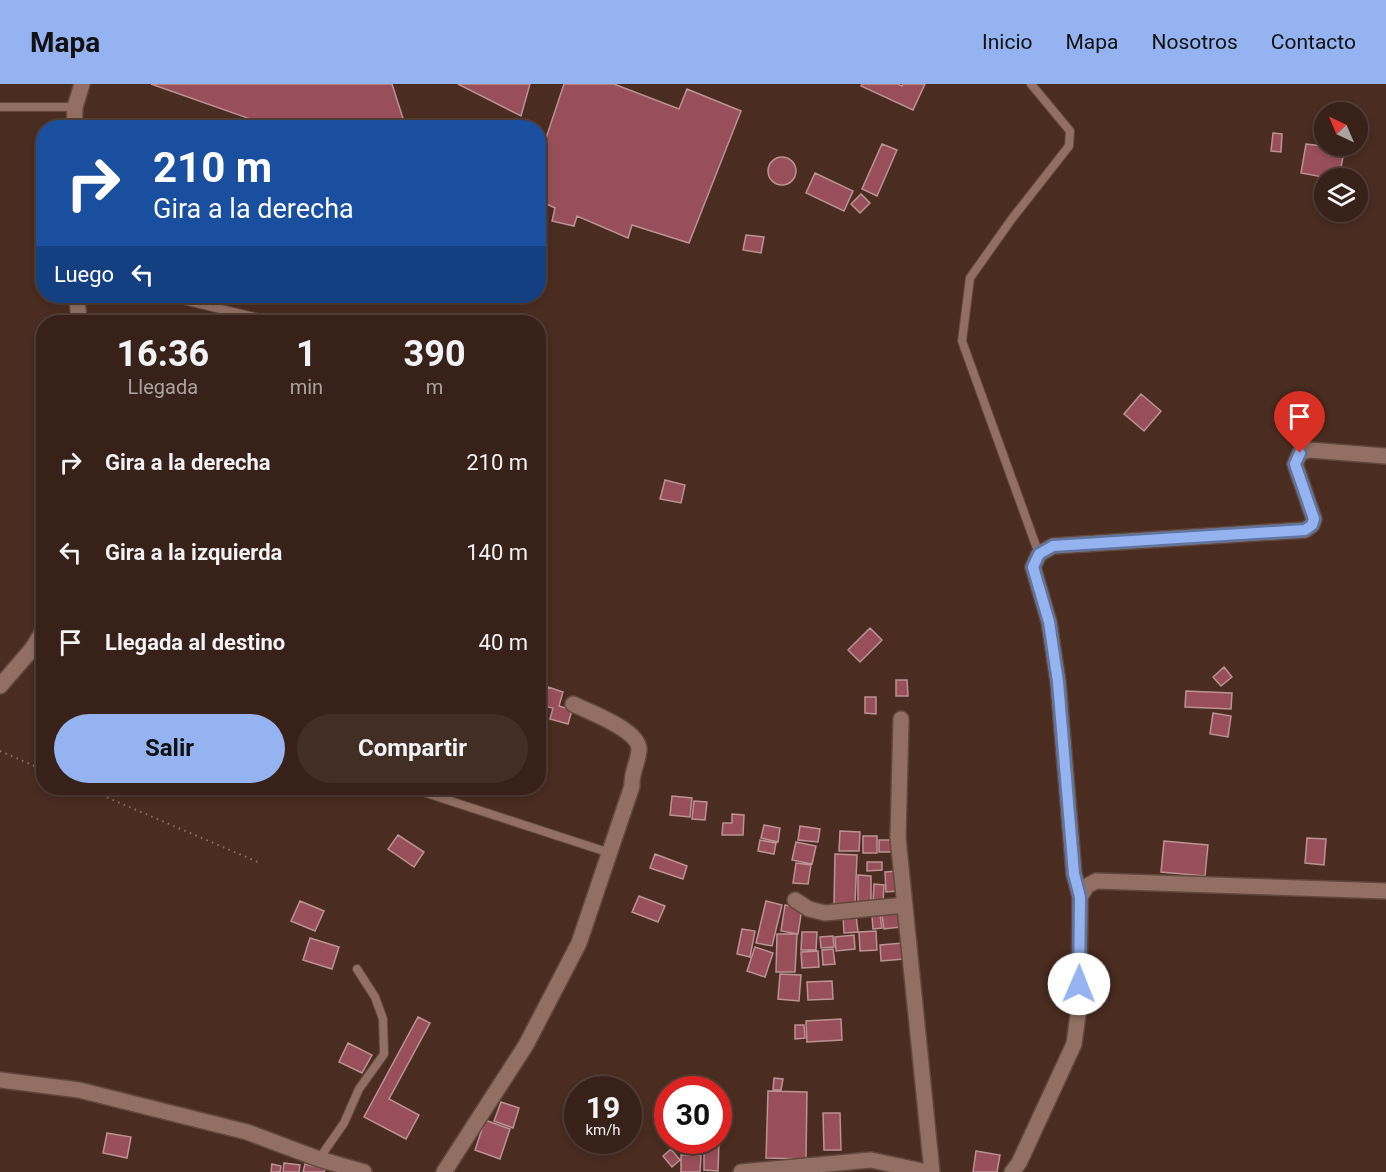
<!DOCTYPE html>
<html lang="es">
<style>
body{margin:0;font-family:Roboto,sans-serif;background:#432e25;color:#f1f3f6;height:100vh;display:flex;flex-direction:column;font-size:22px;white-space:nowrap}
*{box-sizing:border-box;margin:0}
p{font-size:20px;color:#aba3a2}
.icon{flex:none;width:33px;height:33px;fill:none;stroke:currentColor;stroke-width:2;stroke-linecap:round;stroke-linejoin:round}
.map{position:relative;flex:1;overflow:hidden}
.drawer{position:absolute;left:36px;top:231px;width:510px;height:480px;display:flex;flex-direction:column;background:#382118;border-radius:24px;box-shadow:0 3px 9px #0003,0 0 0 2px #523e37}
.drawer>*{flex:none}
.guide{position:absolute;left:36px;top:36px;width:510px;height:183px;border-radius:24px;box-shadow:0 3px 9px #0003,0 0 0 2px #523e37;background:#1a4fa0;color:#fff;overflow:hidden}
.needle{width:39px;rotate:316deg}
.tools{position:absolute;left:1314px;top:18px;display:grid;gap:12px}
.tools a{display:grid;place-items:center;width:54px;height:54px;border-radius:50%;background:#382118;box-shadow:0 3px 9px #0003,0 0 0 2px #523e37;font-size:30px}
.speed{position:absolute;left:564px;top:992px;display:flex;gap:12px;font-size:30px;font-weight:700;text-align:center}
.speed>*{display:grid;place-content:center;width:78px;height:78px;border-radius:50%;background:#382118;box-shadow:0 3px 9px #0003,0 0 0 2px #523e37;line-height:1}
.speed small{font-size:15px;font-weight:400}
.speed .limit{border:9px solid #d22;background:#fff;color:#111}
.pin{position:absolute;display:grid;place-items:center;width:51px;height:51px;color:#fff;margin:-62px -26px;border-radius:50% 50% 50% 0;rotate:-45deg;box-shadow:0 0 6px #0007}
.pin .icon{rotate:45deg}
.me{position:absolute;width:66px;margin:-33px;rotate:1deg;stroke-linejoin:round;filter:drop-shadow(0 0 4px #0008)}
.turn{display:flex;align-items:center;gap:21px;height:126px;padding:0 18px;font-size:27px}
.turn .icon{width:78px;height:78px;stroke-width:2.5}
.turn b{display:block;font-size:42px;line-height:51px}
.then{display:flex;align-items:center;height:57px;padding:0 18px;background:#0003;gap:12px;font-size:22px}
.eta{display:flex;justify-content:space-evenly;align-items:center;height:102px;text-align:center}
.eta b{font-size:36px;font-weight:700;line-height:42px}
.button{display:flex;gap:12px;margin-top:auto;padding:12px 18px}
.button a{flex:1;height:69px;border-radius:36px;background:#95b2f1;color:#111;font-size:24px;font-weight:700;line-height:69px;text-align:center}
.button a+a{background:#432e25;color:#f1f3f6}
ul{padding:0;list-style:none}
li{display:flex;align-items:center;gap:18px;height:90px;padding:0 18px}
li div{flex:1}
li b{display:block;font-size:22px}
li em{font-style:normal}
header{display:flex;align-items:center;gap:36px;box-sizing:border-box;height:84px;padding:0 30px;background:#95b2f1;color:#111}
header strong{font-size:28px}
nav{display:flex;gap:33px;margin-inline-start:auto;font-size:21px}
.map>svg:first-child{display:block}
.building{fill:#994f59;stroke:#bb9295;stroke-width:1.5}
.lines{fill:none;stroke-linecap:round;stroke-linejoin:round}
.lane-casing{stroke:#61483d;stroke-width:10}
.street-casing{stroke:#61483d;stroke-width:18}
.path{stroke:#8d7368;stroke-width:2;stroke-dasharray:1.5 4.5;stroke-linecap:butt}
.lane{stroke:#926f62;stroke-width:8}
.street{stroke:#926f62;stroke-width:15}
.route-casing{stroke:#61749d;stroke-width:15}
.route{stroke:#95b2f1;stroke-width:10}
</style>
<header>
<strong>Mapa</strong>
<nav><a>Inicio</a><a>Mapa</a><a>Nosotros</a><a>Contacto</a></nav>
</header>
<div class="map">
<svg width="1386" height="1088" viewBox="0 0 1386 1088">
<rect width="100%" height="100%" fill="#4a2c20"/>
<path class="building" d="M151,0H392L406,44H276Z
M458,0H530L521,32Z
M564,0H614L679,25L687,5L741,27L689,159L632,141L628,154L577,132L574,142L552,137L555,124L538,116V78Z
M862,0H898L902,2L903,0H925L913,26L861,2Z
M1273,49L1282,50L1281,68L1271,67Z
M882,60L897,66L877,112L862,105Z
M1306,60L1331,63L1329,71L1343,73L1339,94H1324V111L1320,110L1323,93L1301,89Z
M768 87a14 14 0 1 1 28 0a14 14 0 1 1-28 0Z
M815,89L853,107L844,127L806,109Z
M861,110L870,119L860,129L851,120Z
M746,151L764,153L761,169L743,166Z
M1141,310L1161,327L1144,347L1124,330Z
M665,396L685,401L681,419L660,415Z
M870,544L882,556L860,578L848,566Z
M1224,583L1232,593L1221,602L1213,593Z
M896,596H907L908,612H896Z
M548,603L563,608L559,622L572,626L568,640L550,635L553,624L543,622Z
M1186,607L1232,609L1231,625L1185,623Z
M865,613H876V630L865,629Z
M1213,629L1231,632L1228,653L1210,650Z
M672,712L692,714L690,733L670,731Z
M694,717L707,718L705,736L692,735Z
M732,730L744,731L743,751H722L723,739H732Z
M764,741L780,744L778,758L761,754Z
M800,742L820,745L818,758L798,756Z
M840,747L860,748L859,767H839Z
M398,751L424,768L414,783L388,765Z
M863,752H877V769H863Z
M1307,754L1326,755L1324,781L1305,779Z
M760,756L776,759L774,770L758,767Z
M879,756H896V768H879Z
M1164,757L1208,761L1205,792L1161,788Z
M796,758L816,762L812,780L792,776Z
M655,770L687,782L683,795L650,784Z
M835,770L857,771L855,820H834Z
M867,778H882V786L867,787Z
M796,779L811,781L808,800L793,799Z
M897,787L898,807L886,808L885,788Z
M858,791L871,792V819H858Z
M874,800L884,801L883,819H873Z
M639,812L665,822L658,838L632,828Z
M300,817L324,827L315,847L291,837Z
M766,817L782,821L772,862L756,859Z
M785,821L802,824L798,850L781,847Z
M898,829L900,843L884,845L882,831Z
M856,831L858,848L844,849L843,832Z
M880,831L882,844L873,845L872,832Z
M742,845L755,847L750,873L737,870Z
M876,847L877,866L860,867L859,848Z
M802,848H817L816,866H801Z
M777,850H797L795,888H776Z
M854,851L855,865L836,867L835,853Z
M833,852L834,863L821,864L820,853Z
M310,854L339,863L332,885L303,876Z
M903,859L904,875L881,877L880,861Z
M755,863L773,869L765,893L747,887Z
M833,865L835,880L823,881L822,866Z
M818,867L819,883L802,884L801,868Z
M780,890L801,891L799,917L778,915Z
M832,897L833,915L808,916L807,898Z
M418,933L430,939L389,1015L419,1031L406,1055L364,1033Z
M841,935L842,956L807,958L806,937Z
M795,941H804L805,954L795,955Z
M348,959L372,971L362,989L339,978Z
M774,994L783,995L781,1006H773Z
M768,1007L807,1008L806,1075L766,1074Z
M501,1018L519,1024L513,1044L494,1037Z
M823,1029H840L841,1066H824Z
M485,1036L510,1045L500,1075L475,1066Z
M107,1049L131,1053L127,1074L103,1069Z
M704,1058L719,1059L718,1087L704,1086Z
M671,1065L680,1076L672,1083L663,1072Z
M976,1067L1000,1071L997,1088H973Z
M681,1071H701L700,1088H681Z
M284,1079L300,1081L299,1088H283Z
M272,1080L281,1082L280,1088H271Z
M305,1080L325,1085L324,1088H303Z"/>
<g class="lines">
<g class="lane-casing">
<path id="lane" d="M1031,0L1070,47L1069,62L1011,136L970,194L962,257L1039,470
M0,23H75
M166,212L276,238
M426,709L610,769
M319,1075L344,1039L359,1005L384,970L383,935L375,913L357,885"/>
</g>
<g class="street-casing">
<path id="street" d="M74,44L75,23L82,0
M77,212L79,238
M0,602L32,565L44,545
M901,635L898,754L932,1088
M1080,813L1074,790L1058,598L1049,538L1033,483L1039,470L1053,462L1305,446L1312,441L1314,435L1295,380L1300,369L1309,366L1386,372
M795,816L809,825L825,829L905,821
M0,996L79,1006L247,1048L319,1075L364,1088
M444,1088L526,961L579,859L632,702C631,689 638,679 639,666C640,646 589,628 573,620
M741,1088L871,1076L927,1088
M1012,1088L1019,1079L1074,960L1079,923L1080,813L1087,802L1096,797L1386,807"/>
</g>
<path class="path" d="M0,667L44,686
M85,704L260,779"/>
<use href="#lane" class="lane"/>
<use href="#street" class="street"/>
</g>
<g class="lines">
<g class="route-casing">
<path id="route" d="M1079,900L1080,813L1074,790L1058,598L1049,538L1033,483L1039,470L1053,462L1305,446L1312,441L1314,435L1295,380L1300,369"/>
</g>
<use href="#route" class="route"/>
</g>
</svg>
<div class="tools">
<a><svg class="needle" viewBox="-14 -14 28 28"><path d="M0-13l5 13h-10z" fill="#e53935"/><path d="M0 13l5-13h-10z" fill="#aba3a2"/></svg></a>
<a><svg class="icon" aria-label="layers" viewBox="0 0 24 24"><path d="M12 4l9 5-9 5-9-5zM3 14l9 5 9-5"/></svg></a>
</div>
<div class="speed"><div>19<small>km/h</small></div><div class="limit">30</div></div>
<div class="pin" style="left:1300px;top:369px;background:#d93025"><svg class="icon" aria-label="arrive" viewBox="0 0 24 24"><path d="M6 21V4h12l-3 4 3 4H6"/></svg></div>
<svg class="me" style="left:1079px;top:900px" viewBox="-20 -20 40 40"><circle r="19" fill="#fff"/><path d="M0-13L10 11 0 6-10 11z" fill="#95b2f1"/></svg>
<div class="guide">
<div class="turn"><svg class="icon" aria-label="right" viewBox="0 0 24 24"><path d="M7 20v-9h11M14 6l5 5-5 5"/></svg><div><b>210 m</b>Gira a la derecha</div></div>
<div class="then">Luego<svg class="icon" aria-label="left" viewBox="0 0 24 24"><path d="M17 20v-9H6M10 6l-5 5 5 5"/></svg></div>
</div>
<section class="drawer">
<div class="eta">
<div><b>16:36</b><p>Llegada</p></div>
<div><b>1</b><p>min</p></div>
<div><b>390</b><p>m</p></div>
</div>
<ul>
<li><svg class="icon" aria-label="right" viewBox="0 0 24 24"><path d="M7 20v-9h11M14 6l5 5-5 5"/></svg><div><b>Gira a la derecha</b></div><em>210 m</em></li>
<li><svg class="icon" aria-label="left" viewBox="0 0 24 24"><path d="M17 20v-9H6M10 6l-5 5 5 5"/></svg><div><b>Gira a la izquierda</b></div><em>140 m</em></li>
<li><svg class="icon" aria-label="arrive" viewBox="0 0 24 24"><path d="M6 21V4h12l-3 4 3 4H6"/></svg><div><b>Llegada al destino</b></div><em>40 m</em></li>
</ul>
<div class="button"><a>Salir</a><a>Compartir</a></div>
</section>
</div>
